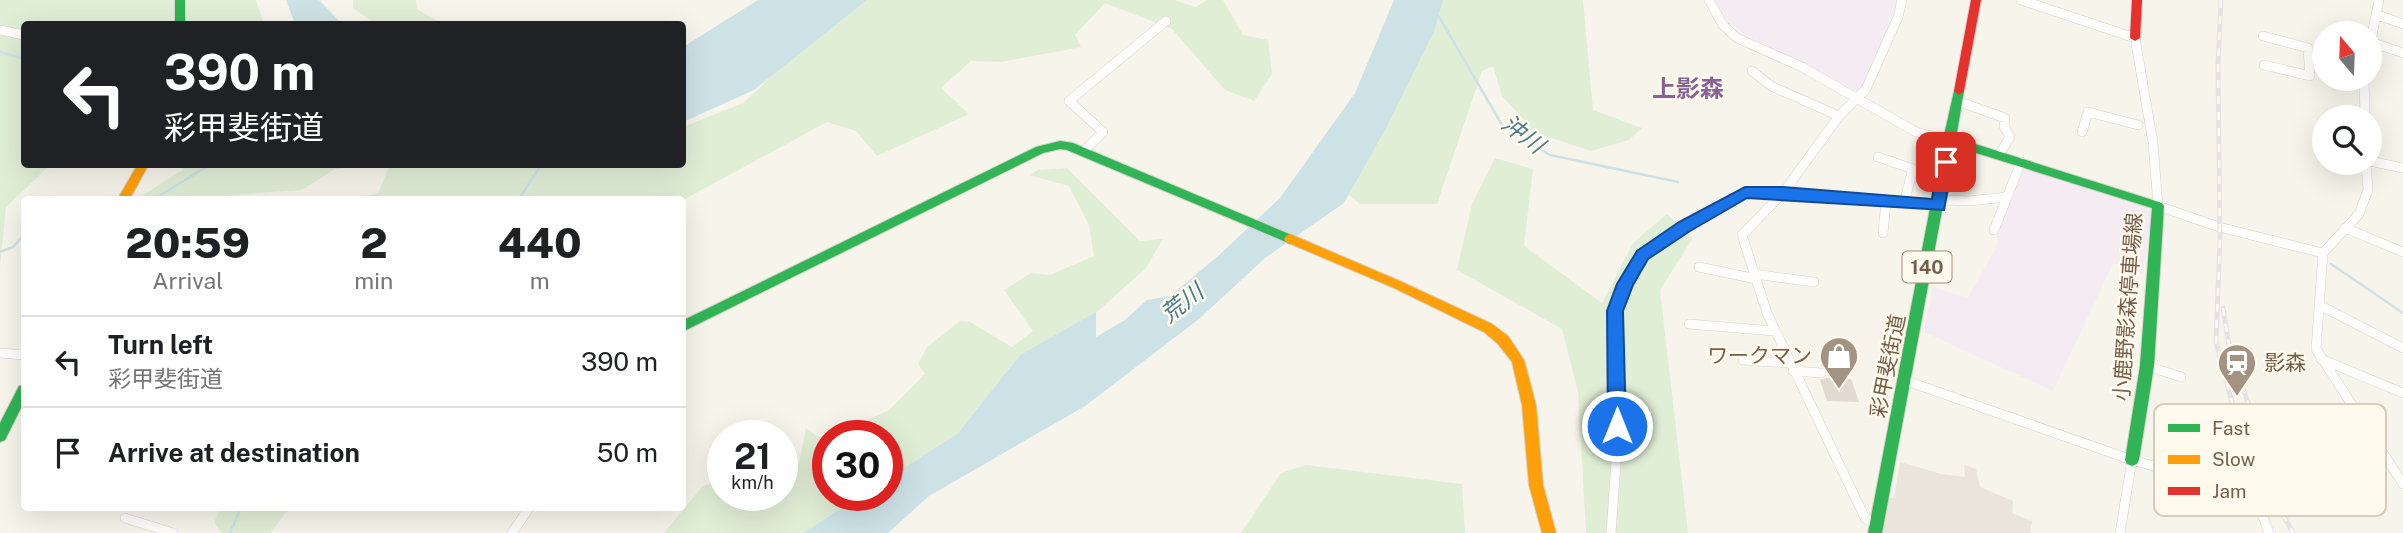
<!DOCTYPE html>
<meta charset="utf-8">
<style>
body{margin:0;font-family:"Public Sans","Noto Sans JP",sans-serif;background:#f6f6f6;color:#202124;height:100vh;display:flex;flex-direction:column;font-size:26px;white-space:nowrap}
*{box-sizing:border-box;margin:0}
p{font-size:23px;color:#757577}
.icon{flex:none;width:38px;height:38px;fill:none;stroke:currentColor;stroke-width:2;stroke-linecap:round;stroke-linejoin:round}
.map{position:relative;flex:1;overflow:hidden}
.drawer{position:absolute;left:21px;top:196px;width:665px;height:315px;display:flex;flex-direction:column;background:#fff;border-radius:7px;box-shadow:0 7px 28px #0002}
.drawer>*{flex:none}
.top-card{position:absolute;left:21px;top:21px;width:665px;height:147px;border-radius:7px;box-shadow:0 7px 28px #0002;background:#202124;color:#fff;overflow:hidden}
.needle{width:46px;rotate:341deg}
.buttons{position:absolute;left:2312px;top:21px;display:grid;gap:14px}
.buttons a{display:grid;place-items:center;width:70px;height:70px;border-radius:50%;background:#fff;box-shadow:0 7px 28px #0002;font-size:35px}
.speed{position:absolute;left:707px;top:420px;display:flex;gap:14px;font-size:35px;font-weight:700;text-align:center}
.speed>*{display:grid;place-content:center;width:91px;height:91px;border-radius:50%;background:#fff;box-shadow:0 7px 28px #0002;line-height:1}
.speed small{font-size:18px;font-weight:400}
.speed .limit{border:10px solid #d22;background:#fff;color:#111}
.pin{position:absolute;display:grid;place-items:center;width:60px;height:60px;color:#fff;margin:-30px;border-radius:14px;box-shadow:0 4px 10px #0006}
.me{position:absolute;width:77px;margin:-38px;rotate:0deg;stroke-linejoin:round;filter:drop-shadow(0 0 5px #0008)}
.turn{display:flex;align-items:center;gap:24px;height:147px;padding:0 28px;font-size:32px}
.turn .icon{width:91px;height:91px;stroke-width:2.5}
.turn b{display:block;font-size:49px;line-height:60px}
.eta{display:flex;justify-content:space-evenly;align-items:center;height:119px;text-align:center}
.eta b{font-size:42px;font-weight:800;line-height:49px}
ul{padding:0;list-style:none}
li{display:flex;align-items:center;gap:21px;height:91px;padding:0 28px;border-top:2px solid #e0e0e0}
li div{flex:1}
li b{display:block;font-size:26px}
li em{font-style:normal}
.map>svg:first-child{display:block}
.industrial{fill:#eae4dc}
.education{fill:#f5ebf2}
.green{fill:#e1eed6}
.water{fill:#cde2e7}
.lines{fill:none;stroke-linecap:round;stroke-linejoin:round}
.stream{stroke:#cde2e7;stroke-width:2.5}
.building{fill:#e2dad0}
.street-casing{stroke:#d6d1c9;stroke-width:10}
.fast-casing{stroke:#d7d1c9;stroke-width:2}
.slow-casing{stroke:#d7d1c9;stroke-width:2}
.jam-casing{stroke:#d7d1c9;stroke-width:2}
.street{stroke:#fefdfc;stroke-width:9}
.fast{fill:#30b455;fill-rule:evenodd}
.slow{fill:#ff9f0a;fill-rule:evenodd}
.jam{fill:#e5322d;fill-rule:evenodd}
.rail-casing{stroke:#e5e2e5;stroke-width:5}
.rail{stroke:#fffaed;stroke-width:2.5;stroke-dasharray:8;stroke-linecap:butt}
.route{fill:#1a73e8;stroke:#114b97;stroke-width:2}
.labels{text-anchor:middle;stroke-width:5;stroke-linejoin:round;paint-order:stroke}
.shield{fill:#fffaed;stroke:#9e8e7c;stroke-width:2}
.shield-label{font-size:19px;font-weight:bold;fill:#755f4b}
.street-label{font-size:21px;fill:#755f4b;stroke:#fffaed}
.poi-label{font-size:21px;fill:#755f4b;stroke:#fffaed;text-anchor:end}
.water-label{font-size:23px;font-style:italic;fill:#497a8e;stroke:#fffaed}
.quarter-label{font-size:24px;font-weight:bold;fill:#886391;stroke:#fffaed}
.key{fill:#fffaed;stroke:#d6ccbc;stroke-width:2}
.key-label{font-size:19px;fill:#755f4b}
</style>
<div class="map">
<svg width="2403" height="533" viewBox="0 0 2403 533">
<rect width="100%" height="100%" fill="#f7f4eb"/>
<path class="industrial" d="M1900,462L1941,474L1965,477L1964,465L1976,469L1980,487L2013,501L2012,513L2032,521L2030,533H1883L1889,498H1894Z"/>
<path class="education" d="M1715,0H1898L1867,83L1859,92L1744,34L1729,23Z
M2022,167L2143,204L2152,212L2143,274L2113,263L2053,391L1924,332L1933,287L1968,298L1998,244L1996,229Z"/>
<path class="green" d="M0,0H256L264,24H24V164L50,165L6,207L0,267Z
M353,0H416L417,9L443,24H376L353,8Z
M867,0H1174L1196,7L1207,0H1223L1243,35L1268,40L1272,74L1254,101L1225,90L1172,29L1105,3L1075,35L1081,47L1001,62L971,61L941,88L969,114L877,156L856,131L827,122L683,200H346L378,193L390,165L682,164L683,127L743,103L778,70Z
M1440,0H1583L1593,110L1642,128L1629,140L1591,151L1536,133L1502,96L1493,66L1482,71L1437,204H1360L1340,188Z
M1495,158L1533,169L1524,246L1602,303L1633,243L1667,214L1693,238L1660,290L1688,533H1586L1578,392L1562,329L1457,270L1472,204Z
M175,165H386L335,169L302,190L222,196L204,199H143V195L184,169Z
M1067,168L1140,241L1163,239L1146,268L1097,312L1020,355L958,433L887,479V436H834L889,410L925,374L918,364L927,347L960,321L970,322L1012,347L1033,331L1004,290L1031,273L1050,275L1094,256L1089,225L1069,186L1029,175L1038,170Z
M806,428L818,437H828V495H862L803,533H664L702,487L723,477V495H782V468L799,463Z
M1306,465L1462,484L1465,533H1241L1281,473Z
M221,508H289L271,533H221L214,522Z"/>
<path class="water" d="M286,0H319L342,24H295Z
M758,0H867L754,90L683,122V47Z
M1394,0H1443L1434,31L1386,128L1344,203L1265,258L1199,319L1085,406L929,496L888,533H803L862,495H887V479L958,433L1020,355L1096,312V337L1125,320L1147,300L1170,296L1217,257L1280,198L1355,93Z"/>
<g class="lines">
<path class="stream" d="M1438,15L1502,125L1550,155L1678,182
M0,52L24,59
M141,200L156,198L211,164
M518,200L542,164
M0,252L13,247L24,235
M2331,264L2403,313
M230,533L241,508"/>
</g>
<path class="building" d="M1826,378L1851,379L1859,402L1827,401L1820,380Z"/>
<g class="lines">
<g class="street-casing">
<path id="street" d="M1709,0L1723,25L1737,38L1802,67L1916,132L1949,140
M2021,0L2135,38L2153,143L2158,206L2219,227L2323,253
M2378,15L2403,24
M0,30L24,35
M2263,36L2308,48L2310,76L2264,65
M2371,42L2403,53
M2370,45L2379,0
M1752,71L1771,86L1839,116
M2364,79L2365,117
M1957,101L2005,118L2004,126L2010,137L1999,155
M2082,132L2088,112L2138,125
M1085,150L1103,132L1069,101L1166,21
M1878,157L1913,169L1904,203
M2370,161L2403,168
M2366,163L2368,190L2359,214L2323,253L2316,349L2403,484
M2345,228L2403,252
M1994,230L2021,162
M1883,233L1886,201
M1699,267L1756,279
M1754,274L1814,282
M2319,305L2403,348
M1689,324L1774,331
M0,353L24,355
M2321,359L2403,393
M1743,360L1789,363
M2147,366L2181,377
M1793,371L1821,373
M1904,380L2132,460L2255,494L2269,533
M125,518L173,533
M1877,525L1865,518L1767,313L1742,235L1783,193L1839,116L1866,89L1898,17L1902,0
M512,533L529,508
M1611,533L1617,448L1615,311L1625,283L1642,255L1684,227L1745,193H1783L1939,206L1946,200L1969,201L2007,197
M2120,533L2132,460"/>
</g>
<g class="fast-casing">
<path id="fast" d="M175,0H185V24H175Z
M1959,87L1964,91L1956,138L2162,203L2164,206L2154,366L2139,460L2137,464L2132,466L2127,464L2125,460L2140,366L2152,208L1954,146L1882,533H1868L1943,140L1954,91Z
M1060,141L1073,143L1294,236L1296,239L1290,244L1286,242L1067,150L1060,149L1043,153L682,332V321L1036,147Z
M24,385V402L5,440L0,442V423L19,386Z"/>
</g>
<g class="slow-casing">
<path id="slow" d="M138,164H149L129,200H117Z
M1290,234L1402,282L1492,324L1508,336L1524,360L1536,405L1543,485L1556,533H1542L1529,485L1522,405L1512,362L1498,344L1484,332L1394,288L1286,242L1284,239L1286,236Z"/>
</g>
<g class="jam-casing">
<path id="jam" d="M1971,0H1981L1964,91L1959,95L1954,91Z
M2132,0H2142L2140,38L2135,41L2130,38Z"/>
</g>
<use href="#street" class="street"/>
<use href="#fast" class="fast"/>
<use href="#slow" class="slow"/>
<use href="#jam" class="jam"/>
<g class="rail-casing">
<path id="rail" d="M2221,0L2218,63L2220,238L2216,342L2237,421L2250,454L2293,533
M2223,308L2229,345L2273,479"/>
</g>
<use href="#rail" class="rail"/>
</g>
<path class="route" d="M1946,156L1953,162L1944,210L1747,198L1690,231L1648,259L1633,285L1623,311L1626,426L1623,431L1617,433L1611,431L1608,426L1607,311L1617,284L1637,251L1679,222L1745,187H1783L1932,199L1938,162Z"/>
<defs>
<g id="shop-pin" transform="scale(2.0125)"><path d="M0 17L-7.5 6A9.5 9.5 0 1 1 7.5 6Z" fill="#a29383" stroke="#fffaed"/><path d="M-5-2.5h2.3a2.7 3.5 0 0 1 5.4 0H5L5.5 6h-11ZM-1.5-2.5h3a1.5 2.3 0 0 0-3 0Z" fill="#fff"/></g>
<g id="station-pin" transform="scale(2.0125)"><path d="M0 17L-7.5 6A9.5 9.5 0 1 1 7.5 6Z" fill="#a29383" stroke="#fffaed"/><path d="M-3-6H3Q5-6 5-4V2Q5 4 3 4L4.5 6H3L1.5 4h-3L-3 6H-4.5L-3 4Q-5 4-5 2V-4Q-5-6-3-6ZM-3.5-4v3h7v-3ZM-3.5 1v1.5H-2V1ZM2 1v1.5H3.5V1Z" fill="#fff"/></g>
</defs>
<g fill-rule="evenodd">
<use href="#shop-pin" x="1839" y="356"/>
<use href="#station-pin" x="2237" y="363"/>
</g>
<g class="labels">
<rect class="shield" x="1902.5" y="251.5" width="49" height="31" rx="5"/>
<g class="shield-label">
<text x="1927" y="274">140</text>
</g>
<g class="street-label">
<text transform="translate(2128 307) rotate(-86)" y="7">小鹿野影森停車場線</text>
<text transform="translate(1888 366) rotate(-79)" y="7">彩甲斐街道</text>
</g>
<g class="poi-label">
<text x="1812" y="363">ワークマン</text>
<text x="2264" y="370" text-anchor="start">影森</text>
</g>
<g class="water-label">
<text transform="translate(1523 134) rotate(37)" y="8">沖川</text>
<text transform="translate(1182 303) rotate(-38)" y="8">荒川</text>
</g>
<g class="quarter-label">
<text x="1688" y="97">上影森</text>
</g>
</g>
<rect x="2154" y="404" width="232" height="112" rx="10" class="key"/>
<rect x="2168" y="424" width="32" height="8" fill="#30b455"/>
<rect x="2168" y="455" width="32" height="9" fill="#ff9f0a"/>
<rect x="2168" y="487" width="32" height="8" fill="#e5322d"/>
<g class="key-label">
<text x="2212" y="435">Fast</text>
<text x="2212" y="466">Slow</text>
<text x="2212" y="498">Jam</text>
</g>
</svg>
<div class="buttons">
<a><svg class="needle" viewBox="-14 -14 28 28"><path d="M0-13l5 13h-10z" fill="#e53935"/><path d="M0 13l5-13h-10z" fill="#757577"/></svg></a>
<a><svg class="icon" aria-label="search" viewBox="0 0 24 24"><circle cx="10" cy="10" r="6"/><path d="M15 15l6 6"/></svg></a>
</div>
<div class="speed"><div>21<small>km/h</small></div><div class="limit">30</div></div>
<div class="pin" style="left:1946px;top:162px;background:#d93025"><svg class="icon" aria-label="arrive" viewBox="0 0 24 24"><path d="M6 21V4h12l-3 4 3 4H6"/></svg></div>
<svg class="me" style="left:1617px;top:426px" viewBox="-20 -20 40 40"><circle r="17" fill="#1a73e8" stroke="#fff" stroke-width="3"/><path d="M0-11L8 9 0 5-8 9z" fill="#fff"/></svg>
<div class="top-card">
<div class="turn"><svg class="icon" aria-label="left" viewBox="0 0 24 24"><path d="M17 20v-9H6M10 6l-5 5 5 5"/></svg><div><b>390 m</b>彩甲斐街道</div></div>
</div>
<section class="drawer">
<div class="eta">
<div><b>20:59</b><p>Arrival</p></div>
<div><b>2</b><p>min</p></div>
<div><b>440</b><p>m</p></div>
</div>
<ul>
<li><svg class="icon" aria-label="left" viewBox="0 0 24 24"><path d="M17 20v-9H6M10 6l-5 5 5 5"/></svg><div><b>Turn left</b><p>彩甲斐街道</p></div><em>390 m</em></li>
<li><svg class="icon" aria-label="arrive" viewBox="0 0 24 24"><path d="M6 21V4h12l-3 4 3 4H6"/></svg><div><b>Arrive at destination</b></div><em>50 m</em></li>
</ul>
</section>
</div>
